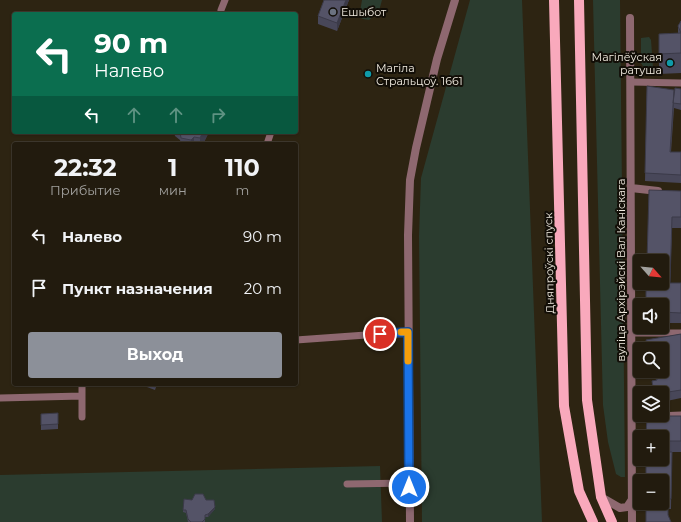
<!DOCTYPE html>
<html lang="ru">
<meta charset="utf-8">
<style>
body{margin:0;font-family:Montserrat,sans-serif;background:#2a2417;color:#f1f3f6;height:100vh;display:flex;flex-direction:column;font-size:15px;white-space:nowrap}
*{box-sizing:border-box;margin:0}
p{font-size:13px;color:#a2a19e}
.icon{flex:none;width:22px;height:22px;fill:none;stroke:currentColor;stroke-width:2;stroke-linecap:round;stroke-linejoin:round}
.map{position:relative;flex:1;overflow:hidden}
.side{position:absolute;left:12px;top:142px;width:286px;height:244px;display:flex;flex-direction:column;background:#221b0e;border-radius:4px;box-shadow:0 1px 3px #0004,0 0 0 1px #3f392e}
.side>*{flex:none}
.guide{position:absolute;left:12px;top:12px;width:286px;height:122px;border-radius:4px;box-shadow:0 1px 3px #0004,0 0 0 1px #3f392e;background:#0b6e4f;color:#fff;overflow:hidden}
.needle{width:26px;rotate:117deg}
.controls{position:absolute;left:633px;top:254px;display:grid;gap:8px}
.controls a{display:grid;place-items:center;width:36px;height:36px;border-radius:4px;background:#221b0e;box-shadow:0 1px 3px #0004,0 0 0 1px #3f392e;font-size:20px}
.pin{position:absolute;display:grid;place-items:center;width:34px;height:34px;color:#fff;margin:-17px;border:2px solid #fff;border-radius:50%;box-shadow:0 1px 4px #0007}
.me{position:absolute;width:44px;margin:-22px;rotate:0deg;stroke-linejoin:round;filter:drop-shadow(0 0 3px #0008)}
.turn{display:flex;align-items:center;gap:14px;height:84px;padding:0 16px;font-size:18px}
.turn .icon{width:52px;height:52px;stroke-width:2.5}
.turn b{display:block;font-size:28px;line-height:34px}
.lanes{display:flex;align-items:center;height:38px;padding:0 16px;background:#0003;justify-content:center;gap:20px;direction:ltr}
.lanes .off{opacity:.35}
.eta{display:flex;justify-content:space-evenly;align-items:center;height:68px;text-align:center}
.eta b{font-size:24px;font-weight:700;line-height:28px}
.cta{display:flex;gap:8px;margin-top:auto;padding:8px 16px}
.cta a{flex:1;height:46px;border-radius:4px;background:#8c9099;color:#fff;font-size:16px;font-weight:700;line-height:46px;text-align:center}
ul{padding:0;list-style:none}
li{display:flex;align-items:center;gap:12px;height:52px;padding:0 16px}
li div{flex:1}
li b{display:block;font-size:15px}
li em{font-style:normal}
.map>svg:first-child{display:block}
.green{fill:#2b3c2f}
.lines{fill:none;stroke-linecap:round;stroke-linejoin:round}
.service{stroke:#8e6870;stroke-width:7}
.minor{stroke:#8e6870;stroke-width:8}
.primary{stroke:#f9a9bc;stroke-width:10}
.wall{fill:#484759}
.shaded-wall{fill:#3b3a48}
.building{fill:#545367;stroke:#3b3a48}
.route-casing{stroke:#114b97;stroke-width:10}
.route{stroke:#1a73e8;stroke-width:7}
.slow{stroke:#f59e0b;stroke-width:7}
.worship-dot{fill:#6b7280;stroke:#120e07;stroke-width:1.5}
.culture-dot{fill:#0f9aa8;stroke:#120e07;stroke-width:1.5}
.labels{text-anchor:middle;stroke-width:4;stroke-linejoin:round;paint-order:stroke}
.poi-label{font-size:11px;fill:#f3ede2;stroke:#120e07;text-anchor:start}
.street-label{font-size:11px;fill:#f3ede2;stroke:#120e07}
</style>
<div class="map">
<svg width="681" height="522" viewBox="0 0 681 522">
<rect width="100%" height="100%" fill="#2d2412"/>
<path class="green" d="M362,0H382L379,11L369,20L363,19L359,17Z
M470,0H522L542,522H422L419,236L421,178Z
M593,0H620L625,477H621L616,474L608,442L603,405Z
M649,37L651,40L653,67L648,74L641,63V38Z
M380,466L382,522H0V475Z"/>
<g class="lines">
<path class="service" d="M221,10L225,0
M631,82L681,83
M267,144L271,132
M632,333H681
M296,340L408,332
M82,384V417
M0,398L82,396
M633,417L681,415
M347,484L409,483"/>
<path class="minor" d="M630,18L632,522
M631,188L658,191
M601,497L620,508L627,507L633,498
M410,522L408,235L410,180L416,148L437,59L455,0"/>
<path class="primary" d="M554,0L564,406L579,491L593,522
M579,0L587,400L601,497L612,522"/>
</g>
<path class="wall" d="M324,0H349L337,31L318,24V16Z
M681,21V73L659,74V34L678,33V26Z
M647,86L674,93L681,89V110L674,108L671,152H681V183L645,181Z
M174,132H209L203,144H181L180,140L175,136Z
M681,191V228H672L670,283H681V323H662V305L647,261Z
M681,334V398L662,402V393H653L652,389V381L656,380L655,371H662V349H646V340Z
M148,384H157L155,390L147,387Z
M41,414L58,424V429L41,430Z
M681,416V452H669H672L671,509H668V516L646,522L662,437Z
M192,500H206L215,509L208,517H205V522H188L186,513L183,512V510Z"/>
<path class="shaded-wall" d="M346,0H349L337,31V23Z
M674,90V98L670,160V152Z
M203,132H209L203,144H200V138Z
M194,137V144H191V140Z
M215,507V509L208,517V514Z"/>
<path class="building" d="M324,0H346L337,23L318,16Z
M681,21V53L659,54V34L681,33L678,26Z
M647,86L674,90L670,152H681V175L645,173Z
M675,88L681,89V104L673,103Z
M180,132H203L200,138L194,137L191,140L181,138Z
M649,190L681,191V217H672L670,283H681V313L662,312V305H646V283H662V261H647Z
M681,334V390L662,393H654L652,381L657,380L656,371H662V349H648L646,340Z
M148,384H156L155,387L147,385Z
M58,413V424L41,425V414Z
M647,416H681V441H669V452H672L671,499H668V515L671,522H646V503H662V481H646V459H662V437H646Z
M195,494H203L206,500H214L215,507L208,514L205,515V519L202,522H191L188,519L186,510H183L184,499L192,500Z"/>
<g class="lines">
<g class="route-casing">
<path id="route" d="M380,334L408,332L409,487"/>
</g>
<use href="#route" class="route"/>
<path class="slow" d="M401,332H408V361"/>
</g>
<circle class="worship-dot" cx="333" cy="12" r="4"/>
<g class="culture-dot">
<circle cx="670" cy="63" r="4"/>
<circle cx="368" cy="74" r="4"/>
</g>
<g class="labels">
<g class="poi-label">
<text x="341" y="16">Ешыбот</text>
<text x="662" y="61" text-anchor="end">Магілёўская<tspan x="662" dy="13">ратуша</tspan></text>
<text x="376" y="72">Магіла<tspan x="376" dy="13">Стральцоў. 1661</tspan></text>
</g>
<g class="street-label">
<text transform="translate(549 263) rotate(-91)" y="4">Дняпроўскі спуск</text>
<text transform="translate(621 270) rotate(-90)" y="4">вуліца Архірэйскі Вал Каніскага</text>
</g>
</g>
</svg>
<div class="controls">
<a><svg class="needle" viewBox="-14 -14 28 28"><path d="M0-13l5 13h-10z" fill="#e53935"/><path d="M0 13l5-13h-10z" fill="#a2a19e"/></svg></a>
<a><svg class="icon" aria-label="sound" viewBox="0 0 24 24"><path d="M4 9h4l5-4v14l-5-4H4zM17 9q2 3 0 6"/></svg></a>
<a><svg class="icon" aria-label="search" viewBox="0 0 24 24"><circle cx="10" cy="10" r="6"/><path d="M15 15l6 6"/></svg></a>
<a><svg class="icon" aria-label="layers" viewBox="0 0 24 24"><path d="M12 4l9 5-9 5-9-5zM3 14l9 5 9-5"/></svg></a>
<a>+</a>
<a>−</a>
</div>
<div class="pin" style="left:380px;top:334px;background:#d93025"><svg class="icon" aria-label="arrive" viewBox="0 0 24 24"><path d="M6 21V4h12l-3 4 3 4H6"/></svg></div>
<svg class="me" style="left:409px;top:487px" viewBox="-20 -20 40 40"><circle r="17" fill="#1a73e8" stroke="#fff" stroke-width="3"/><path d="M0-11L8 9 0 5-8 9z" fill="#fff"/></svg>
<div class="guide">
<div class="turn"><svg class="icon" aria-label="left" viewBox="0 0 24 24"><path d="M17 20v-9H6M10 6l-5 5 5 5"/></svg><div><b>90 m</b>Налево</div></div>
<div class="lanes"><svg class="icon" aria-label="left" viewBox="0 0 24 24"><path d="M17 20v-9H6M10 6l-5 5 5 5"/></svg><svg class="icon off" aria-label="ahead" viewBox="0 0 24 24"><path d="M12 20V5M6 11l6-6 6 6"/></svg><svg class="icon off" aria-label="ahead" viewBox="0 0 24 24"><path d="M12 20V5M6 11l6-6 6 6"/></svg><svg class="icon off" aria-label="right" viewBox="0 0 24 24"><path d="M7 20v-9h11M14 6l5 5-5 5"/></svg></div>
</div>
<section class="side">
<div class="eta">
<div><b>22:32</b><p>Прибытие</p></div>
<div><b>1</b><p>мин</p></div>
<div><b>110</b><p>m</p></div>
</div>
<ul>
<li><svg class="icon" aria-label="left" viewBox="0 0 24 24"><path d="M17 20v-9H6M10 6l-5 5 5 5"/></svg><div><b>Налево</b></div><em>90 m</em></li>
<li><svg class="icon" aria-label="arrive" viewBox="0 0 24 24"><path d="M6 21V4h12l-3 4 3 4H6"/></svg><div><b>Пункт назначения</b></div><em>20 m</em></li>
</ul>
<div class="cta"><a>Выход</a></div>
</section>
</div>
